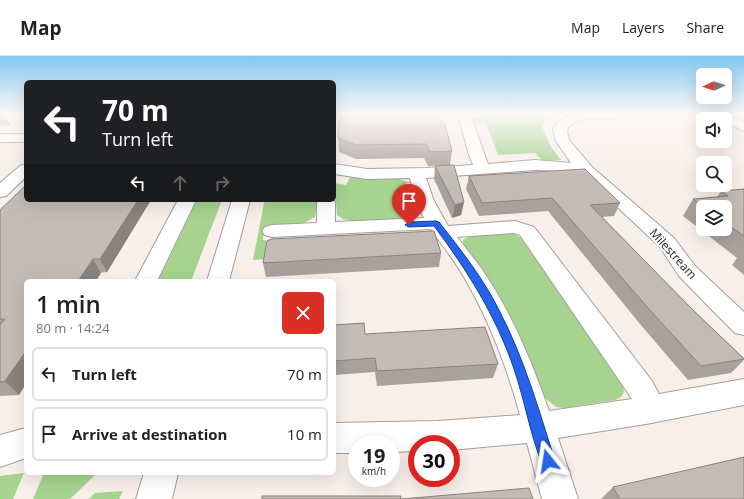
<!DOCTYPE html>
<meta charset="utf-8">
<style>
body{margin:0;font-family:"Open Sans",sans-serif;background:#f2f2f2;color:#222;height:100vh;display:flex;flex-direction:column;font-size:15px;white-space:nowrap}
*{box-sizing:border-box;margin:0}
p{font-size:13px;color:#767676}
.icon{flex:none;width:22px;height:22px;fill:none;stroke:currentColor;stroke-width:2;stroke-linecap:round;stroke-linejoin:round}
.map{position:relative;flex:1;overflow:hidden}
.panel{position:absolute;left:24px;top:223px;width:312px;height:196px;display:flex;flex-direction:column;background:#fff;border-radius:6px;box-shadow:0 4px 16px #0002}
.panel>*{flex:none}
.guide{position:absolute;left:24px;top:24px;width:312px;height:122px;border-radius:6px;box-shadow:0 4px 16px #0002;background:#202124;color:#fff;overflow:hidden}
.needle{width:26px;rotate:266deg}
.controls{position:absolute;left:696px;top:12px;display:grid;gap:8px}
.controls a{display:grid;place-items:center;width:36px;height:36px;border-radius:6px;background:#fff;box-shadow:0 4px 16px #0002;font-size:20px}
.speed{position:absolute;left:348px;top:379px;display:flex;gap:8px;font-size:20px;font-weight:700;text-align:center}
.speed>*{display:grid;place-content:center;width:52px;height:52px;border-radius:50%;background:#fff;box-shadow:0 4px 16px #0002;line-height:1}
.speed small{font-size:10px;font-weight:400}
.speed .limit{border:6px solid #d22;background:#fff;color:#111}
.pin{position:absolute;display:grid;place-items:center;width:34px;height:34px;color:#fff;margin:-41px -17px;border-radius:50% 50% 50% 0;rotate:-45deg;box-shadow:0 0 4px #0007}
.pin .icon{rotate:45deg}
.me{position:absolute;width:44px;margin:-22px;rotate:345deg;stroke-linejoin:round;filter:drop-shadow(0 0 3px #0008)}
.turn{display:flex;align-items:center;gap:14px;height:84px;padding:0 12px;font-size:18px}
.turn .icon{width:52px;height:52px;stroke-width:2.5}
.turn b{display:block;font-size:28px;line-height:34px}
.lanes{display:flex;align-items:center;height:38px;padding:0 12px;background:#0003;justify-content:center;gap:20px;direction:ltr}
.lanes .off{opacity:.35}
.round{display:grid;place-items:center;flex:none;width:42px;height:42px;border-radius:6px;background:#f2f2f2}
.headline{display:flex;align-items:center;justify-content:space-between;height:68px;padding:0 12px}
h1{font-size:24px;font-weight:600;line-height:30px}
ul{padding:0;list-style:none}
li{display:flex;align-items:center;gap:12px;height:54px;margin:0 8px 6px;padding:0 4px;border:2px solid #e0e0e0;border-radius:6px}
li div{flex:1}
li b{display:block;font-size:15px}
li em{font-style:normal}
header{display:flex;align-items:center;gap:24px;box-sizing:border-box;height:56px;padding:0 20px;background:#fff;border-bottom:1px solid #e0e0e0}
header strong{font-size:19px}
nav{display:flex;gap:22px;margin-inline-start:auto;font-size:14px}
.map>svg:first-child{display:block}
.green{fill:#a6d390}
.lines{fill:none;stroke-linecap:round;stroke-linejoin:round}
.minor-casing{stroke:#a59d98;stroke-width:2}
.minor{fill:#fff;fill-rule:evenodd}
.wall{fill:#a9a19d;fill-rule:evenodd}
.shaded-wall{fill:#89837f}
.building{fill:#c4bbb6;stroke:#89837f}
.route{fill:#2563eb;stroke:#184099}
.labels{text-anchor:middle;stroke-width:4;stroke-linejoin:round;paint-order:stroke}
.street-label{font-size:12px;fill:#282523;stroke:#fefefe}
</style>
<header>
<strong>Map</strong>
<nav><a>Map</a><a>Layers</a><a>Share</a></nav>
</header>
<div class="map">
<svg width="744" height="443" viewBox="0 0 744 443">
<rect width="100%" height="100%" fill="#f8efea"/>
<path class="green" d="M487,58H551L553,60L545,64L542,71L551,91L561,104L543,105L535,97L498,99L486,67H473L472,62Z
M350,121L397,122L411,127H406L415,158L412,160L413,163L353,165L343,163L337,159L336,146L317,147L315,161L304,167L265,170L263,184L269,185L265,203L253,204L264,147L266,144H334V127L346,129Z
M197,144H222L191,225H158Z
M508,177L514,178L521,182L623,328L624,336L621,341L615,344L564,352L556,351L546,343L523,288L511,263L483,216L463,188V184L468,181Z
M24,417L13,443H0V420Z
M44,417H97L70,443H33Z
M123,435L119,443H89L95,437Z"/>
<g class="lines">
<g class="minor-casing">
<path id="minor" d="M458,58H470L488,108L535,104L571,107L556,85L553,74C565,51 597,58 619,58L617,61L613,62C600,62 573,60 567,74L569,84L592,111L674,182L695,210L744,256V279L735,277L714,256L679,220L660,191L580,116L535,114L426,122L434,145L448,170L515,165L534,171L652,325L659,338L744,323V349L646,368L558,382L578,443H542L527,387L451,394V388H417V395L391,396V388H357V397H334V367L438,365L520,359C507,311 489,264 464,221C454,204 442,189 431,173L272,181L265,179L262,175L265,171L272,169L317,167V147L319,144H333L335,147V166L424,162L416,145L410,122L367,123L334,118V108L367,113L426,112L473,109L469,99ZM514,177L520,179L632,343L549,355C532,306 511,255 481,212C473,201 465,191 457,181Z
M712,58H728L744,66V75L725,66V63H718Z
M0,78H26V86H0Z
M26,108V121L6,140L0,141V127L20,110Z
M178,144H196L157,225H135Z
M232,144H250L229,225H207Z
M26,372V402L0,411V379Z
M144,417H178L172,443H136Z"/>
</g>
<use href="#minor" class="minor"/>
</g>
<path class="wall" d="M0,58H4L11,69L0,70Z
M440,65L452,95L450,109L428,110L424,102L356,103L339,96L338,82Z
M435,110L464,146L461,159L452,162L434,123Z
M469,120L620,147L614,160L602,161L693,254L744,302V304L731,317L688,324L640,268L548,155L479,160L466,133Z
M744,133V219L732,209L737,202L683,160L693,143L717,141L721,135ZM703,151H725V173H703Z
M151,144L107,216L26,225L19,339L0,340V154Z
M441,197L439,211L266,221L263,207Z
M334,269L365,278L498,308L493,322L377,330L375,316L334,319Z
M613,431L744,443H601Z"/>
<path class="shaded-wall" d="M138,144H151L107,216L100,203Z
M464,146L461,159L452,162L455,149Z
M93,203L101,217L96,225H78Z
M26,295V328L19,339L5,325Z"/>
<path class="building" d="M341,58H438L440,65H444L452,95L430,96L426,88L356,89L338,82L339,64H341Z
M454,109L464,146L455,149L435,110Z
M585,113L620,147L590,149L693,254L744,303L701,310L649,253L552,142L482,147L469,120Z
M26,129V144H138L100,203H93L78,225H26V295L5,325L0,326V269L5,263H0V154Z
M744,133V180L725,167V151H704L693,143L728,140L721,135Z
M434,175L441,197L263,207L267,185L271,183Z
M364,267L365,278L485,271L498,308L377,315L375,302L334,305V269Z
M744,401V443H620L613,431Z
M529,432L533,443H402Z
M262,440H401V443H262Z"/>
<linearGradient id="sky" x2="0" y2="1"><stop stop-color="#83c9f0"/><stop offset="0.48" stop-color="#fcf8f6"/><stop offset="1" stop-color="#fcf8f6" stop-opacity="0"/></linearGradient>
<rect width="744" height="120" fill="url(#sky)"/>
<path class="route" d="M436,165L439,166C461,194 483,222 499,254C524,302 539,354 555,405L553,410L548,412L543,410C530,379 525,345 514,313C496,260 467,214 434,170L409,171L405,169L409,166Z"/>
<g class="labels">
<g class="street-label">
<text transform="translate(673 198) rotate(48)" y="4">Milestream</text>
</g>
</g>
</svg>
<div class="controls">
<a><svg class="needle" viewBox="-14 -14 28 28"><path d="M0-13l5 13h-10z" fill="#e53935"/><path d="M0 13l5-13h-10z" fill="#767676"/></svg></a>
<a><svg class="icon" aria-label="sound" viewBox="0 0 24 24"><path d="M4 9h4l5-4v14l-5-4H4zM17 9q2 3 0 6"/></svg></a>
<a><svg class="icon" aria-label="search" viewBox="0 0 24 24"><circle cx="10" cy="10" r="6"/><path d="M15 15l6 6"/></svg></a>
<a><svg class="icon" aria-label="layers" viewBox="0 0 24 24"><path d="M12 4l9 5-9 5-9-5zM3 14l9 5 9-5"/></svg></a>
</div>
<div class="speed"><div>19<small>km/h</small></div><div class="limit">30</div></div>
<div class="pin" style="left:409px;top:169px;background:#d93025"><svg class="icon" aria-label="arrive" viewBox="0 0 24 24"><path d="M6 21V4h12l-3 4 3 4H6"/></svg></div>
<svg class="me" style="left:548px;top:405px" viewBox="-20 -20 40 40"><path d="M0-17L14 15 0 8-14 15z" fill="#2563eb" stroke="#fff" stroke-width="4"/></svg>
<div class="guide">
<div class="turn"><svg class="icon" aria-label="left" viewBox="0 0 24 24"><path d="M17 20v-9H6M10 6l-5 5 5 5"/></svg><div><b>70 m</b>Turn left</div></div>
<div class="lanes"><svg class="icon" aria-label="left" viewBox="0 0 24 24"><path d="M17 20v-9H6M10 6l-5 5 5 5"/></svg><svg class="icon off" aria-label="ahead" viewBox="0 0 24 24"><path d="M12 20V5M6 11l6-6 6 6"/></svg><svg class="icon off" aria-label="right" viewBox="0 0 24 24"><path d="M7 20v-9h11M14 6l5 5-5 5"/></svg></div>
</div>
<section class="panel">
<div class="headline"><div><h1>1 min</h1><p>80 m · 14:24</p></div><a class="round" style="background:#d93025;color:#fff"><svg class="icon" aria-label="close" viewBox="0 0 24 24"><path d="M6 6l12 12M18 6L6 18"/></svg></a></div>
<ul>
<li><svg class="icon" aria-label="left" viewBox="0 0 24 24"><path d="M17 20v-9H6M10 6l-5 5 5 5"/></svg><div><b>Turn left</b></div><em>70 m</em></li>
<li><svg class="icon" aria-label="arrive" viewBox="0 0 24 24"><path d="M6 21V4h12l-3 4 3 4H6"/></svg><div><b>Arrive at destination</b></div><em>10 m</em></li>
</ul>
</section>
</div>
